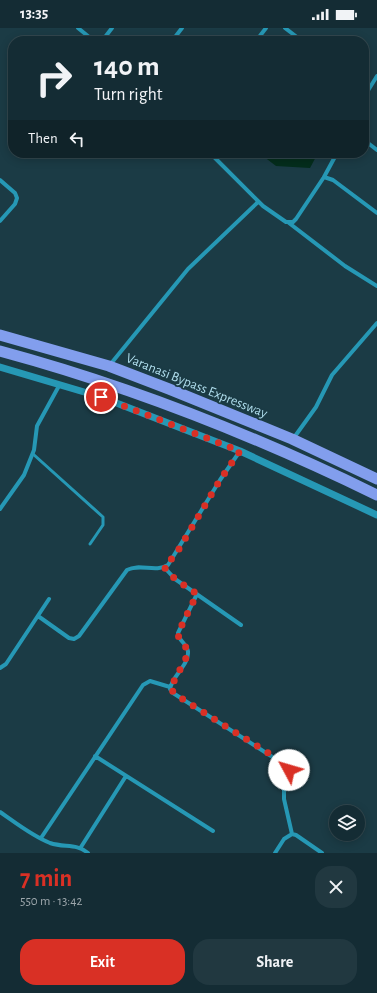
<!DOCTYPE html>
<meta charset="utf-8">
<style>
body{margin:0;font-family:"Alegreya Sans",sans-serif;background:#213840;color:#f1f3f6;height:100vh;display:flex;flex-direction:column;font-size:15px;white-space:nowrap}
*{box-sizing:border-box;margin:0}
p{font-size:13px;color:#9da7ac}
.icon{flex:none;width:22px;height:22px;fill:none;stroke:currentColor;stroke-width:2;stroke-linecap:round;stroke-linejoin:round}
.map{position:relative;height:825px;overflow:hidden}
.panel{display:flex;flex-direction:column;background:#142c34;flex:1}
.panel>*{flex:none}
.banner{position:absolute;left:8px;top:8px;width:361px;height:122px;border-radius:16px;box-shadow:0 2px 10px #0003,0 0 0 1px #33484f;background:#142c34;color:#f1f3f6;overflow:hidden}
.fabs{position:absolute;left:329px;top:777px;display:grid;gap:8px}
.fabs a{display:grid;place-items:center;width:36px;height:36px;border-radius:50%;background:#142c34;box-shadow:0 2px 10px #0003,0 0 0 1px #33484f;font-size:20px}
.pin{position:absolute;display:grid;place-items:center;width:34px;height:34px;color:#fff;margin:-17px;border:2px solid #fff;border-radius:50%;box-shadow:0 1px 4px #0007}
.me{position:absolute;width:44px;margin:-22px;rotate:309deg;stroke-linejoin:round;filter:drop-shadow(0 0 3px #0008)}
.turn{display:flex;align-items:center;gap:14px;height:84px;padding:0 20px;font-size:18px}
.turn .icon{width:52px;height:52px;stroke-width:2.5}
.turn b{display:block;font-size:28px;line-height:34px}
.then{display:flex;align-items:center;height:38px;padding:0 20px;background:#0003;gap:8px;font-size:15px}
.round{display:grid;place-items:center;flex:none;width:42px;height:42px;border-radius:16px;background:#213840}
.headline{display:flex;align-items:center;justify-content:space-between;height:68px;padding:0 20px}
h1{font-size:24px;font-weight:700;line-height:30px;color:#d93025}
.primary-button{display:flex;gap:8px;margin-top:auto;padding:8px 20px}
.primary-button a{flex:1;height:46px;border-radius:16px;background:#d93025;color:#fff;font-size:16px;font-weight:700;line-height:46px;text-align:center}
.primary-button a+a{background:#213840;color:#f1f3f6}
.status{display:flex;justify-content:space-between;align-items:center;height:28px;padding:0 20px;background:#142c34;direction:ltr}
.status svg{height:11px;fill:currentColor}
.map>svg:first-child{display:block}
.water{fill:#042d1c}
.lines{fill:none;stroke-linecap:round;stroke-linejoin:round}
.service{stroke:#2698b5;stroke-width:3}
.minor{stroke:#2698b5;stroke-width:4}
.tertiary{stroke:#2698b5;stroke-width:7}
.trunk{stroke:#829eed;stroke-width:11}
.route{stroke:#d93025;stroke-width:7;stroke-dasharray:0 12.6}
.labels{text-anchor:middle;stroke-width:3.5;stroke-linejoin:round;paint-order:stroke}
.street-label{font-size:14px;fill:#b0deed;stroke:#1b3b45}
</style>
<div class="status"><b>13:35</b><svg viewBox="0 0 49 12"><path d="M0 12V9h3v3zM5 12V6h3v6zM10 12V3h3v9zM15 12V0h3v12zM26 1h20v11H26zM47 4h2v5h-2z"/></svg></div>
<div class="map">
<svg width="377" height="825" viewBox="0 0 377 825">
<rect width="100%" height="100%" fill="#1b3b45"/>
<path class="water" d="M259,125H318L310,140L276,138Z"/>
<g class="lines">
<path class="service" d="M33,426L103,489V497L90,516"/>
<path class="minor" d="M78,0L94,13
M285,0L302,13
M102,13L112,0
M172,13L182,0
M256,13L266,0
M364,57L369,60
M364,69L377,48
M364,112L377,122
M210,125L263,178L286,194H293L296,191L324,149L333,152L377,185
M324,149L337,125
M0,152L15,165L17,170L15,176L0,193
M289,195L345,238L377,258
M109,338L188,241L258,174
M293,411L316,379L332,347L377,295
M0,481L24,447L34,422L37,398L60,356
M164,539L175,551L241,597
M197,566L178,605C178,613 188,616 188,624C189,637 172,648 170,661L173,665L288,739L284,756V771L292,806
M38,588L69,610L74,611L79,608L127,542C140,535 155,545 168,537L220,452L240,423
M0,640L6,636L49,571
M95,728L213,803
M0,784C16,795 32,808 50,815C65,820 76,815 88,825
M41,810L143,657L150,653L170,659
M81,819L126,748
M275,825L284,811L292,806L296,807L322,825"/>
<path class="tertiary" d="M0,339L101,369L240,423L377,487"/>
<path class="trunk" d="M0,307L109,338L169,361L292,411L377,451
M0,323C130,358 256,408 377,467"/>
</g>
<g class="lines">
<path class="route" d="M101,369L240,423L220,452L176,526L164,539L175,551L197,566L178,605C178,614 188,617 188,626L170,661L184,672L284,735L289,742"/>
</g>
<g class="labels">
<g class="street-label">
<text transform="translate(197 357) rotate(22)" y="5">Varanasi Bypass Expressway</text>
</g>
</g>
</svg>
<div class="fabs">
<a><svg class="icon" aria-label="layers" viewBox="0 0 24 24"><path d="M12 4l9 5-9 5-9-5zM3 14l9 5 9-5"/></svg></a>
</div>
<div class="pin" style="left:101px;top:369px;background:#d93025"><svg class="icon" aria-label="arrive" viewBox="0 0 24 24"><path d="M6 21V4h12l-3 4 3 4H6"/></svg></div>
<svg class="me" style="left:289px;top:742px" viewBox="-20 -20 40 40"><circle r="19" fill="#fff"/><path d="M0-13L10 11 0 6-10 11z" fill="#d93025"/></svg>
<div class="banner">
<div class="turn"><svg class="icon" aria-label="right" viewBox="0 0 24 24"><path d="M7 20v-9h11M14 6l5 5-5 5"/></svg><div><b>140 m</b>Turn right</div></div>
<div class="then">Then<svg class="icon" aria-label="left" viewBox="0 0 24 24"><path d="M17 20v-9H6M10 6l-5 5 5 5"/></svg></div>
</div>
</div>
<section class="panel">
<div class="headline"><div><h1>7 min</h1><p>550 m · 13:42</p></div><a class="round"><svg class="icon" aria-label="close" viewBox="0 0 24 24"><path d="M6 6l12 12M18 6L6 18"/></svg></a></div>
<div class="primary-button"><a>Exit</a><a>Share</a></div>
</section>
